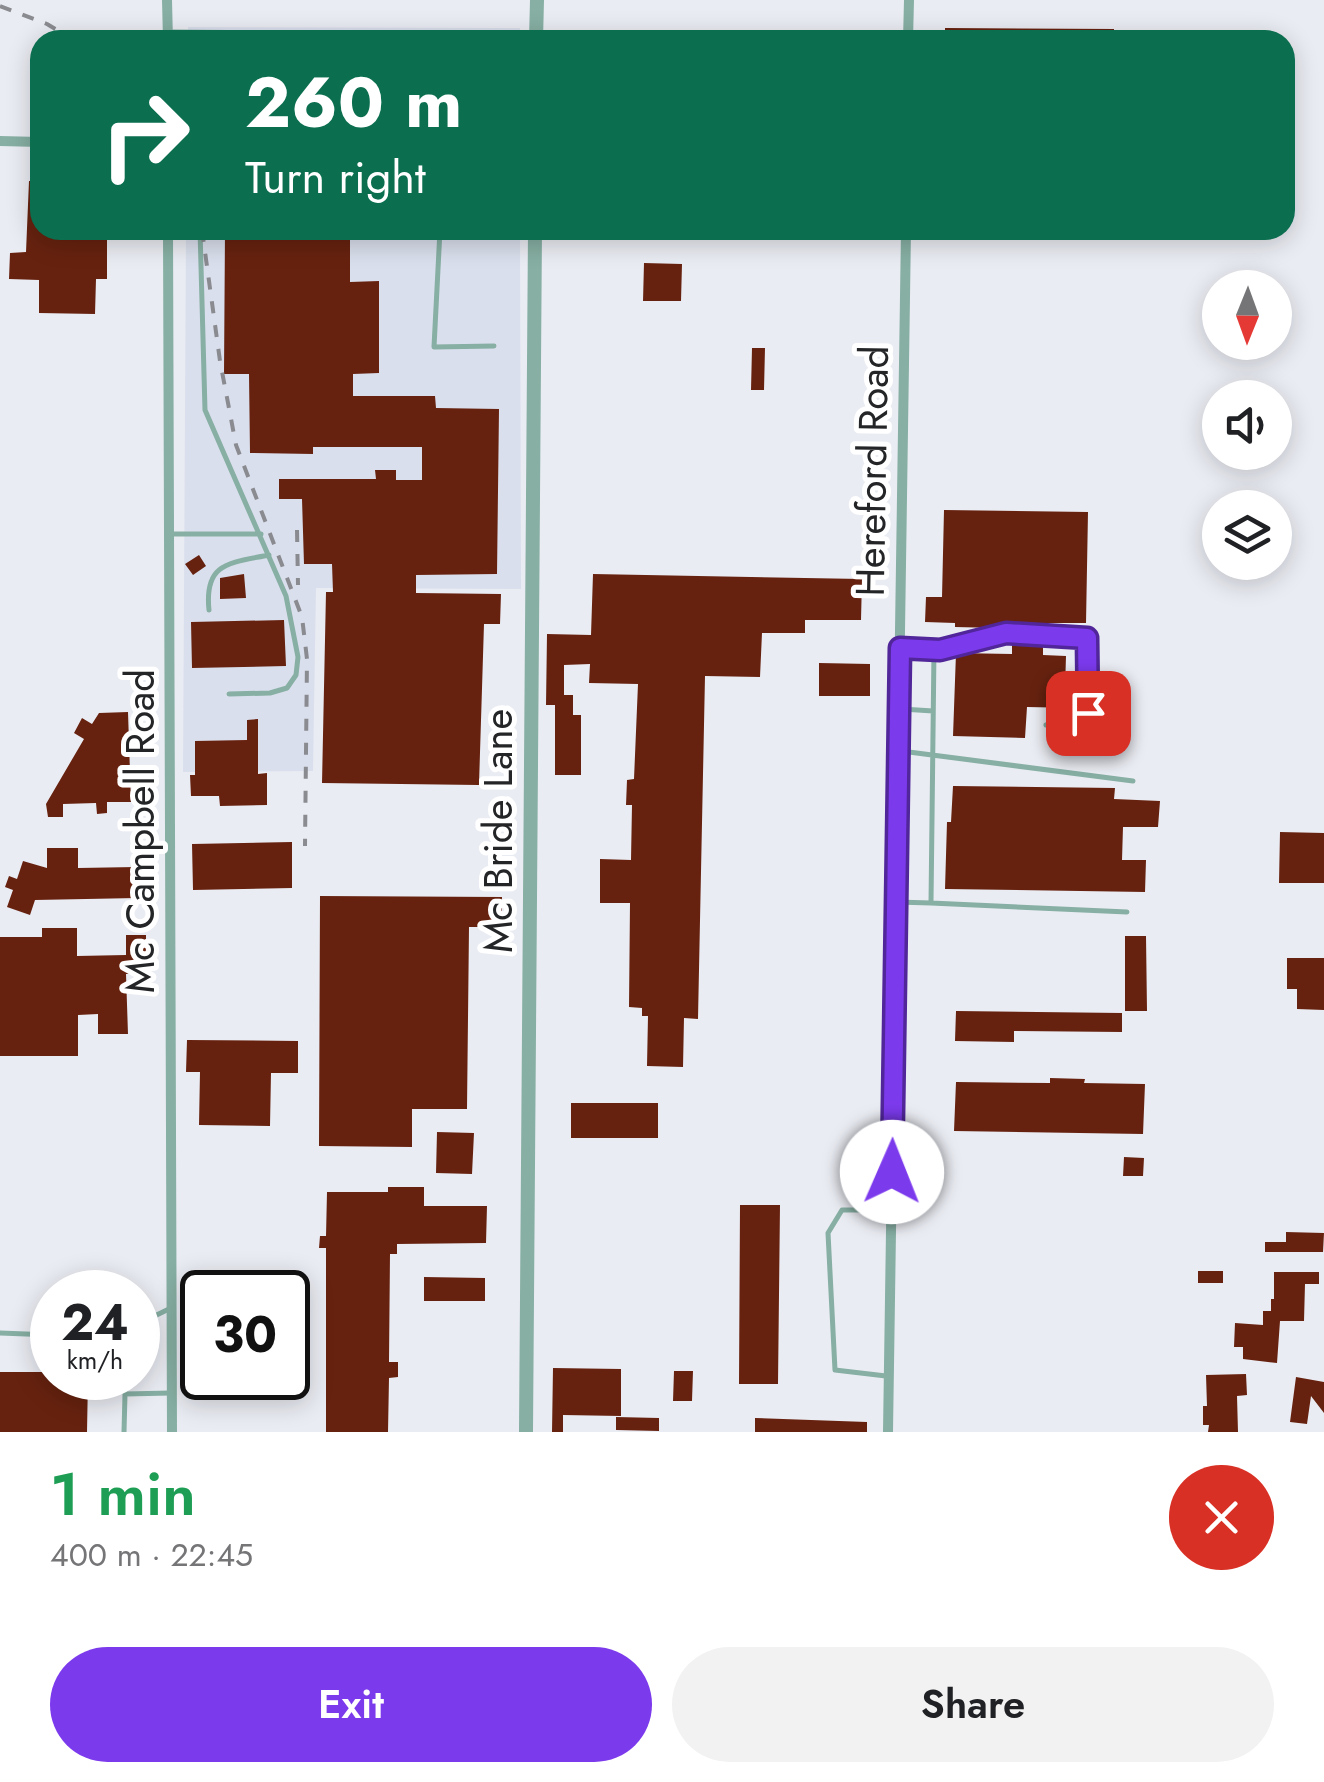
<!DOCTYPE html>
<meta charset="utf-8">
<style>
body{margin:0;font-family:Jost,sans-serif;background:#f2f2f2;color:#202124;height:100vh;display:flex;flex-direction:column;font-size:38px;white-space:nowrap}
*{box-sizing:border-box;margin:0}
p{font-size:32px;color:#757577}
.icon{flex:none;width:55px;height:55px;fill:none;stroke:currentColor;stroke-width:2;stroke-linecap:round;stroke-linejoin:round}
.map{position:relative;height:1432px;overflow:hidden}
.sheet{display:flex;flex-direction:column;background:#fff;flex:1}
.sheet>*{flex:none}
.guide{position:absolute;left:30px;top:30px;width:1265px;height:210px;border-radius:30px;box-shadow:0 5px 25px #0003;background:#0b6e4f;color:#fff;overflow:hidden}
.needle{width:65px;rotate:181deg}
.controls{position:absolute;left:1202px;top:270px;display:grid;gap:20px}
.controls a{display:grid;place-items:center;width:90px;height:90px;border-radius:50%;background:#fff;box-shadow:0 5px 25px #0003;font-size:50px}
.speed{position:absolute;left:30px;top:1270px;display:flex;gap:20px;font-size:50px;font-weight:700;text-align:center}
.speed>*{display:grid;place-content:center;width:130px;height:130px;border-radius:50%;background:#fff;box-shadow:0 5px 25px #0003;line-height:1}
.speed small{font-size:25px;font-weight:400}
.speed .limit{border:5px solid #111;border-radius:15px;background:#fff;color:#111}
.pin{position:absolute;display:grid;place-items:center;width:85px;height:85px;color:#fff;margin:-42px;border-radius:20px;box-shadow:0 5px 15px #0006}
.me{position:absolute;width:110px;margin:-55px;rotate:1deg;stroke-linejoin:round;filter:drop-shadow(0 0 8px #0008)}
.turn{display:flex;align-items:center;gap:35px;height:210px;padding:0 50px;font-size:45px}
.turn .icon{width:130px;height:130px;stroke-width:2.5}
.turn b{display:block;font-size:70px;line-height:85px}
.round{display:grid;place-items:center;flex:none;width:105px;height:105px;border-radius:52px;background:#f2f2f2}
.headline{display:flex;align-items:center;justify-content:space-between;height:170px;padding:0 50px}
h1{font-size:60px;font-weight:600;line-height:75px;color:#1e9e55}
.button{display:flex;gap:20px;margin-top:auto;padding:20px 50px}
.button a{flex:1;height:115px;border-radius:60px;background:#7c3aed;color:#fff;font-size:40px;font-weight:600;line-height:115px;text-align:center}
.button a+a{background:#f2f2f2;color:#202124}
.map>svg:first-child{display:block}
.built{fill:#dadfed}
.building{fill:#67220f}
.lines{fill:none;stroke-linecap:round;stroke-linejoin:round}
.service{stroke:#87afa3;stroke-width:5}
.minor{stroke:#87afa3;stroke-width:10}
.tertiary{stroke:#87afa3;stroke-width:14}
.rail{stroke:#8a8b90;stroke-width:4;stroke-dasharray:12 12;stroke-linecap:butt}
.route-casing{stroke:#51269a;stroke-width:25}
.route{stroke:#7c3aed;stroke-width:18}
.labels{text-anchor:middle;stroke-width:10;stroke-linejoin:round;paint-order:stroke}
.street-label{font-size:40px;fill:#242527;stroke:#fff}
</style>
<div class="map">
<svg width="1324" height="1432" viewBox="0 0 1324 1432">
<rect width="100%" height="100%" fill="#eaecf3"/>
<path class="built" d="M188,27L520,28V40H188Z
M186,230H520L521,589L316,588L313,771L183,772Z"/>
<path class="building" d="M945,28L1114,29V40H945Z
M29,181H40V230H107V279H96L95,314L39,313V280L9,279L10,253L26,252Z
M225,230H350V282L379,281V373L353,374V396H435L436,408L499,409L497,574L416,575V593L501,594L500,624H484L479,785L322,783L326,592H333L332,564H304L302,499H279V479H376L375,470H396V480H422V447H313V454L250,453L249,374H224Z
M644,263L682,264L681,301H643Z
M752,348H765L764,390H751Z
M944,510L1088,512L1086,623H1043V629L955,627V623L925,622L926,597H942Z
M199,555L206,566L193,575L185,564Z
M244,574L246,598L220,599V578Z
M593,574L862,579L861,620H805V633H762L760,677L705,676L698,1019L684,1018L683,1067L647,1066L648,1016H642V1008L629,1007L630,903H600V859L631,860L632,805H626L627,780L634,779L638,684L589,683L590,664L564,665V695H573V715H581V775H555V705H546L547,634L591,635Z
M284,620L286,666L192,668L191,622Z
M1012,640L1043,641V655L1066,656L1065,689L1078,690L1077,708L1027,707L1025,738L953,736L956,653L1012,654Z
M819,663L870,664V696H819Z
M1110,703H1130V740H1109V747L1085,748V720H1109Z
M128,712L131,802H107V813L97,814L96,803L63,804V817H48L46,804L84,739L74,733L82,718L92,724L99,713Z
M258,719V774L267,773V805L220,806L219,796H191L190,775H195V741L247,740V720Z
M953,786L1115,788L1114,799L1160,801L1158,827H1123L1122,860H1146L1145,892L945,889L947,822H951Z
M1280,832L1324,833V883H1279Z
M292,842V888L193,890L192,844Z
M47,848H78V868L136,867L137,898L35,900L30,915L7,907L13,890L5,887L9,876L17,879L23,861L47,868Z
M320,896L502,897L501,927H469L467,1109H412V1147L319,1146Z
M42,928H77V956L126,955V935H146V974H126L128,1034H98V1014L78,1015V1056H0V937H42Z
M1125,936H1146L1147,1011H1125Z
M1287,958H1324V1010L1297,1009V989H1287Z
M956,1011L1122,1013V1032L1014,1031V1042L955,1041Z
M187,1040L298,1041V1073H271L270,1126L199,1125L200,1072H186Z
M1050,1078L1085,1079L1084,1083L1145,1084L1143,1134L954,1131L956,1082L1050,1083Z
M571,1103H658V1138H571Z
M437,1132L474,1133L472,1174L436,1173Z
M1124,1157L1144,1158L1143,1176H1123Z
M388,1187H424V1206H487L486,1243L397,1244V1254H390L389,1362H398V1377L389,1378L388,1432H326V1248H319L320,1236H326L327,1192H388Z
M740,1205H780L778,1384H739Z
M1286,1232L1324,1233L1323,1252H1265V1242H1286Z
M1198,1271H1223V1283H1198Z
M1274,1272H1319V1284H1305L1304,1321H1280L1277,1363L1243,1359V1347H1234L1235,1323L1263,1325V1311H1271V1299H1274Z
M424,1277L485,1278V1301H424Z
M553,1368L621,1369V1416L563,1415V1432H552Z
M674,1371H693L692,1401H673Z
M0,1372H52V1378H88L87,1432H0Z
M1246,1374L1247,1395L1237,1396L1238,1432H1208L1209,1425H1203V1406H1207L1206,1375Z
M1296,1377L1324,1382V1413L1311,1396L1307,1424L1290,1422Z
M616,1417L659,1418V1431L616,1430Z
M755,1418L867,1422V1432H755Z"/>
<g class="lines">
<path class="service" d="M171,32L296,33L305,40
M200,230L205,410L286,596L298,657L296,675L287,688L270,693L229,694
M440,230L434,347L494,346
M169,534H261
M209,610C204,562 230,563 269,555
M934,650L1007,633L1087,638L1088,713L1046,725
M902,709L933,711
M901,751L1133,781
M896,902L931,903L934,650L903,649
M931,903L1127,912
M138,1324L169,1309
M0,1333L52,1335
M886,1376L835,1370L828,1233L842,1210H890
M124,1378L125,1394L171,1393
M124,1432L125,1394"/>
<path class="minor" d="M167,0L168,40
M908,40L909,0
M0,141L40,142
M168,230L172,1432
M888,1432L906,230"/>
<path class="tertiary" d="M536,40L537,0
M526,1432L535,230"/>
<path class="rail" d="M0,6L47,24L74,40
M202,230L220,361L236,445L302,617L307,659L305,846
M297,530L298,585"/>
</g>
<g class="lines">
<g class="route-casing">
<path id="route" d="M892,1172L900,648L940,650L1006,633L1087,638L1088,713"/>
</g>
<use href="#route" class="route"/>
</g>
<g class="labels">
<g class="street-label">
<text transform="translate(872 471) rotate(-89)" y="14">Hereford Road</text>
<text transform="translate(140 831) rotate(-90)" y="14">Mc Campbell Road</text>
<text transform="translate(498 831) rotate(-90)" y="14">Mc Bride Lane</text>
</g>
</g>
</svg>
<div class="controls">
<a><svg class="needle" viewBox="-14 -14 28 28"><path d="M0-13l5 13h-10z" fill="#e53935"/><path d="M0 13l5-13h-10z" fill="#757577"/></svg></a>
<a><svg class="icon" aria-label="sound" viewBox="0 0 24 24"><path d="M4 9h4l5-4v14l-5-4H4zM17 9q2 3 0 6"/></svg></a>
<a><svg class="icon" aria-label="layers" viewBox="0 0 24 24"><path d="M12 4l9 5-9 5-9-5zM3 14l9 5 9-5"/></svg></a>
</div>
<div class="speed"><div>24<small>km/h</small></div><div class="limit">30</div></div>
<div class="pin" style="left:1088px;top:713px;background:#d93025"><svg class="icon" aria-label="arrive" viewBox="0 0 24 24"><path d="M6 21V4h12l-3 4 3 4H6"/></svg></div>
<svg class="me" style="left:892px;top:1172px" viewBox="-20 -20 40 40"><circle r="19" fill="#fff"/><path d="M0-13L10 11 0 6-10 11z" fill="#7c3aed"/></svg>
<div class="guide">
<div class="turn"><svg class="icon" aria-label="right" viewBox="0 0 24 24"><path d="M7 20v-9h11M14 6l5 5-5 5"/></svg><div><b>260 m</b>Turn right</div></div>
</div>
</div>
<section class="sheet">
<div class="headline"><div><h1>1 min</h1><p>400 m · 22:45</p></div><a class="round" style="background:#d93025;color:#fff"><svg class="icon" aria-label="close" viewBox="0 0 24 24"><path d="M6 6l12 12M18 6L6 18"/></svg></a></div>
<div class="button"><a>Exit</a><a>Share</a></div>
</section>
